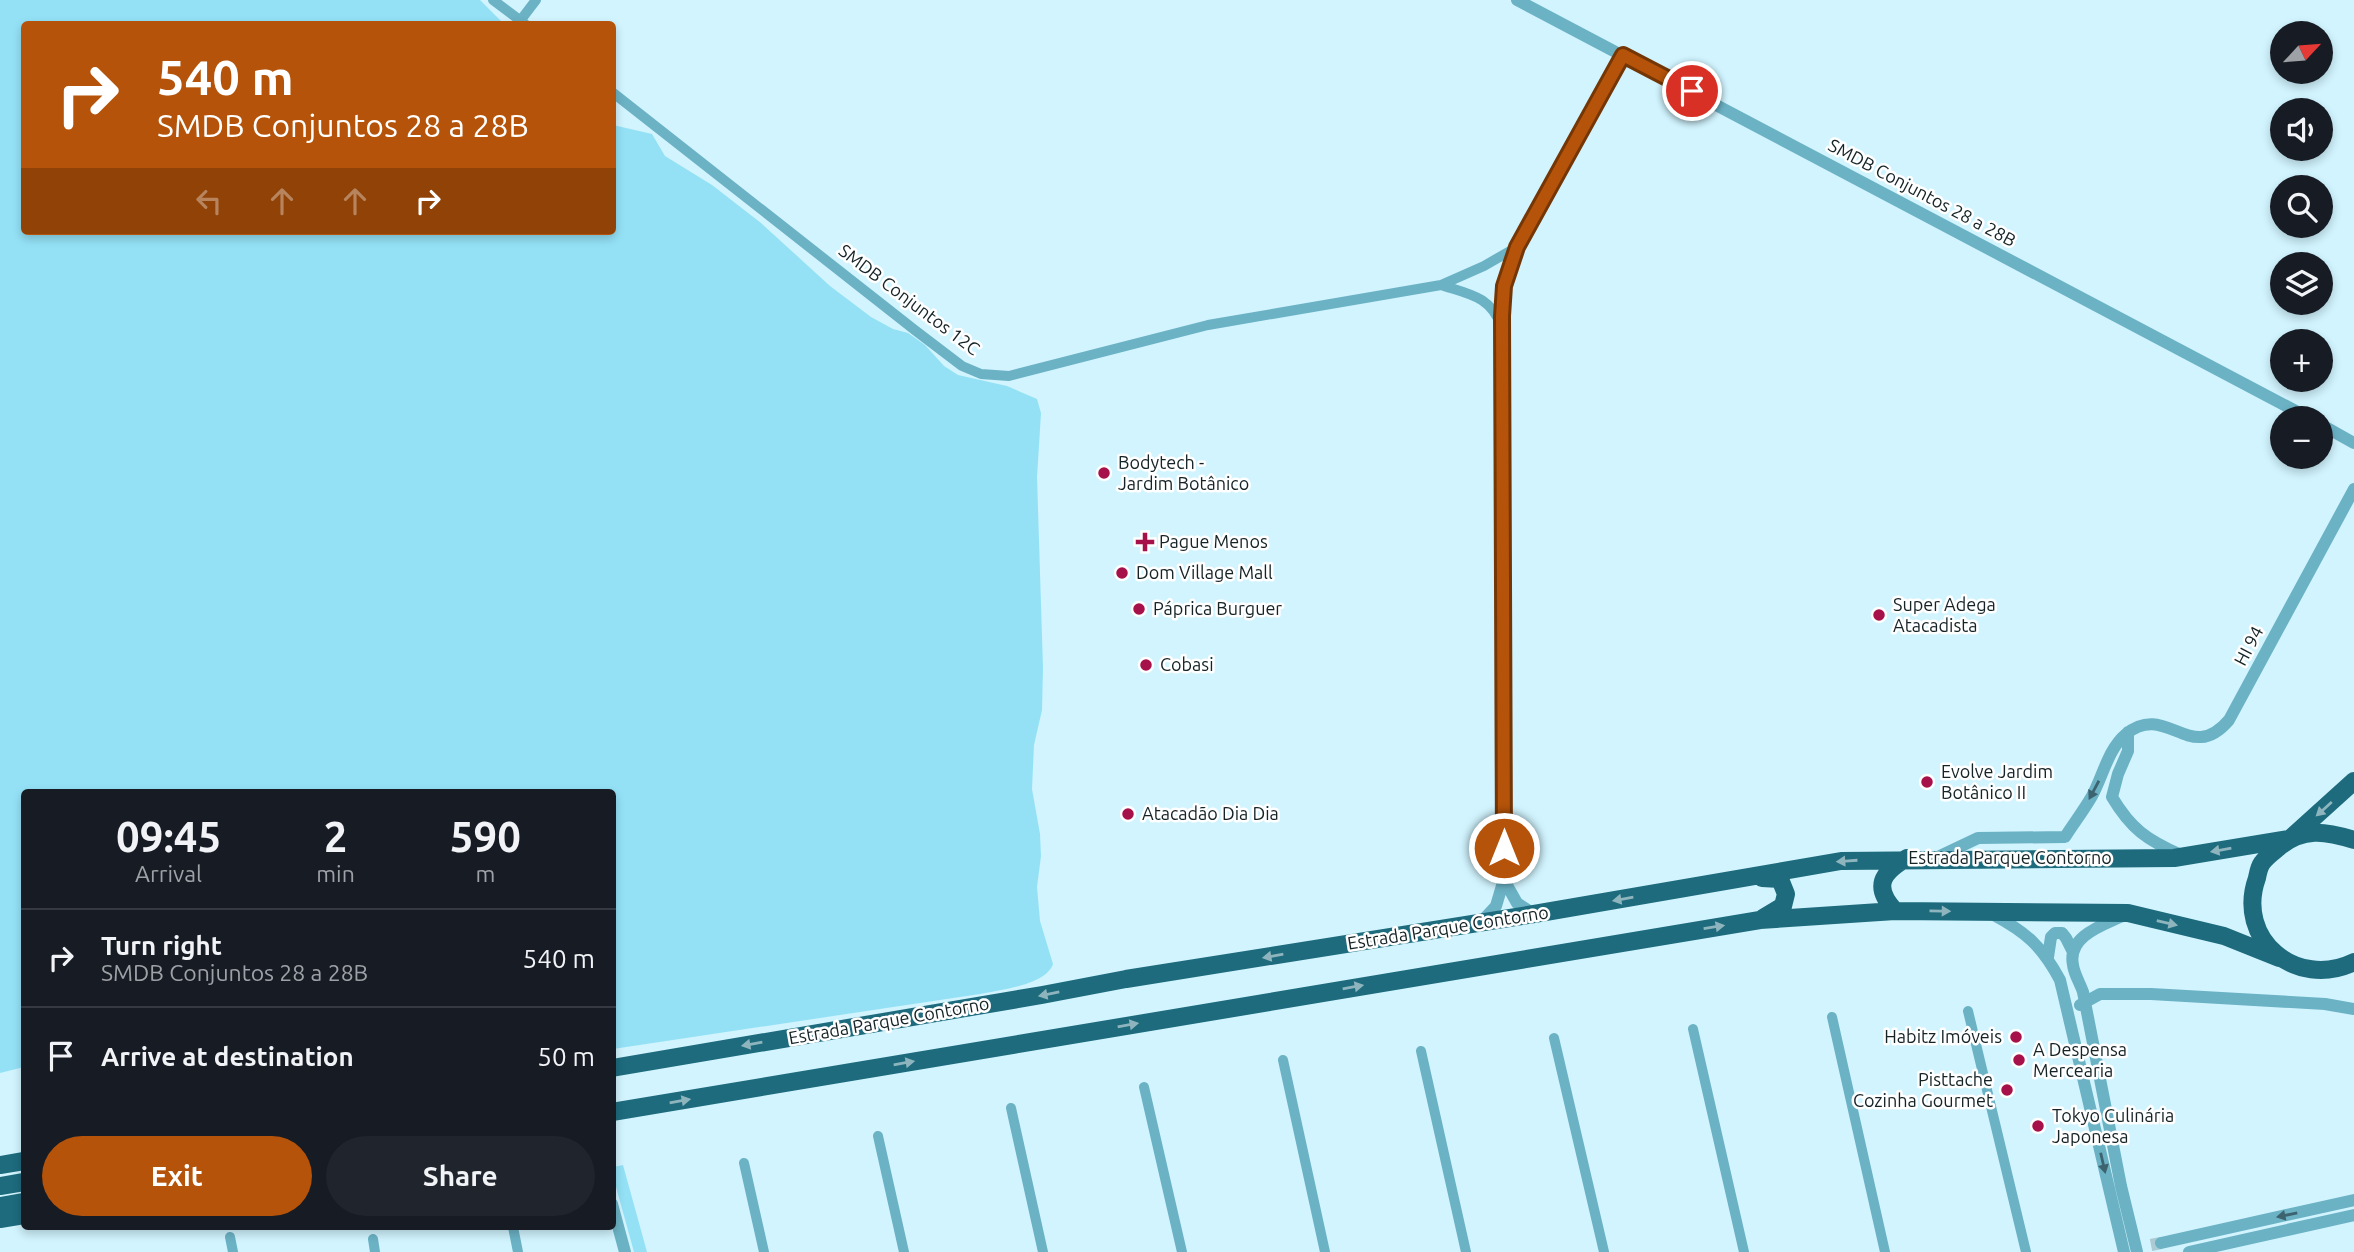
<!DOCTYPE html>
<meta charset="utf-8">
<style>
body{margin:0;font-family:Ubuntu,sans-serif;background:#20242c;color:#f1f3f6;height:100vh;display:flex;flex-direction:column;font-size:26px;white-space:nowrap}
*{box-sizing:border-box;margin:0}
p{font-size:23px;color:#9ea1a6}
.icon{flex:none;width:38px;height:38px;fill:none;stroke:currentColor;stroke-width:2;stroke-linecap:round;stroke-linejoin:round}
.map{position:relative;flex:1;overflow:hidden}
.drawer{position:absolute;left:21px;top:789px;width:595px;height:441px;display:flex;flex-direction:column;background:#171b24;border-radius:7px;box-shadow:0 4px 10px #0003}
.drawer>*{flex:none}
.top-card{position:absolute;left:21px;top:21px;width:595px;height:214px;border-radius:7px;box-shadow:0 4px 10px #0003;background:#b45309;color:#fff;overflow:hidden}
.needle{width:46px;rotate:64deg}
.tools{position:absolute;left:2270px;top:21px;display:grid;gap:14px}
.tools a{display:grid;place-items:center;width:63px;height:63px;border-radius:50%;background:#171b24;box-shadow:0 4px 10px #0003;font-size:35px}
.pin{position:absolute;display:grid;place-items:center;width:60px;height:60px;color:#fff;margin:-30px;border:4px solid #fff;border-radius:50%;box-shadow:0 2px 7px #0007}
.me{position:absolute;width:77px;margin:-38px;rotate:0deg;stroke-linejoin:round;filter:drop-shadow(0 0 5px #0008)}
.turn{display:flex;align-items:center;gap:24px;height:147px;padding:0 21px;font-size:32px}
.turn .icon{width:91px;height:91px;stroke-width:2.5}
.turn b{display:block;font-size:49px;line-height:60px}
.lanes{display:flex;align-items:center;height:66px;padding:0 21px;background:#0003;justify-content:center;gap:35px;direction:ltr}
.lanes .off{opacity:.35}
.eta{display:flex;justify-content:space-evenly;align-items:center;height:119px;text-align:center}
.eta b{font-size:42px;font-weight:700;line-height:49px}
.primary-button{display:flex;gap:14px;margin-top:auto;padding:14px 21px}
.primary-button a{flex:1;height:80px;border-radius:42px;background:#b45309;color:#fff;font-size:28px;font-weight:700;line-height:80px;text-align:center}
.primary-button a+a{background:#20242c;color:#f1f3f6}
ul{padding:0;list-style:none}
li{display:flex;align-items:center;gap:21px;height:98px;padding:0 21px;border-top:2px solid #363941}
li div{flex:1}
li b{display:block;font-size:26px}
li em{font-style:normal}
.map>svg:first-child{display:block}
.green{fill:#94e1f6}
.lines{fill:none;stroke-linecap:round;stroke-linejoin:round}
.tertiary-tunnel{stroke:#abcad3;stroke-width:12;stroke-dasharray:12 6;stroke-linecap:butt}
.minor{stroke:#6bb2c5;stroke-width:10}
.tertiary{stroke:#6bb2c5;stroke-width:12}
.trunk{stroke:#1d6b7d;stroke-width:18}
.oneway{fill:#3c636e}
.oneway2{fill:#8eb5be}
.route-casing{stroke:#753606;stroke-width:18}
.route{stroke:#b45309;stroke-width:12}
.poi-dot{fill:#a61149;stroke:#fff;stroke-width:2.5}
.labels{text-anchor:middle;stroke-width:5;stroke-linejoin:round;paint-order:stroke}
.street-label{font-size:18px;fill:#152226;stroke:#fff}
.poi-label{font-size:18px;fill:#152226;stroke:#fff;text-anchor:start}
</style>
<div class="map">
<svg width="2354" height="1252" viewBox="0 0 2354 1252">
<rect width="100%" height="100%" fill="#d1f4fe"/>
<path class="green" d="M0,0H480L504,24H24V231H612L613,125L652,134L665,156L712,185L761,223L830,286L871,317L893,329L908,333L925,345L944,366L958,375L1007,386L1037,399L1041,413L1037,477L1043,668L1042,710L1034,745L1032,789L1040,834L1041,856L1037,887L1040,921L1053,964C1046,985 1000,990 980,994L613,1049L612,793H24V1067L0,1073Z
M623,1165L647,1252H634L613,1176V1167Z"/>
<g class="lines">
<path class="tertiary-tunnel" d="M2151,1245L2161,1243"/>
<path class="minor" d="M493,0L525,24
M520,21L536,0
M612,92L916,331L962,366L981,374L1009,376L1208,325L1441,285L1484,266L1517,247
M1441,285C1468,294 1491,296 1501,326
M1968,1011L2026,1252
M1832,1017L1885,1252
M1693,1029L1744,1252
M1554,1038L1604,1252
M1421,1051L1466,1252
M1283,1060L1325,1252
M1144,1087L1182,1252
M1011,1108L1043,1252
M878,1136L904,1252
M744,1163L764,1252
M513,1227L518,1252
M230,1237L233,1252
M373,1239L375,1252"/>
<path class="tertiary" d="M1517,0L2309,418
M2320,424L2354,443
M2128,732V751L2118,774L2112,797C2131,829 2147,840 2181,855
M1938,857L1978,838L2065,837C2074,823 2084,810 2092,796C2103,776 2108,749 2126,734C2167,701 2190,766 2229,720L2354,489
M1504,880L1517,903L1534,914
M1992,914C2026,932 2042,946 2060,980L2124,1252
M2122,916C2103,925 2067,936 2073,965C2074,974 2080,983 2083,992L2121,1186L2137,1252
M1482,921L1496,906L1504,879L1502,316L1504,286L1517,247L1623,55
M2048,957L2051,937L2055,933H2062L2066,938L2073,952
M2080,1005L2100,994H2151L2325,1004L2354,1009
M612,1204L625,1252
M2161,1243L2354,1200
M2189,1252L2354,1215"/>
<path class="trunk" d="M2292,837L2354,781
M2354,840C2326,831 2302,827 2278,848C2273,852 2266,857 2262,863C2259,867 2258,873 2257,878C2235,939 2296,990 2354,962
M1762,878L1780,879L1786,894L1783,906L1763,918
M1895,911C1873,887 1881,873 1907,858
M612,1068L1042,995L1126,979L1534,914L1841,861L2174,858L2289,839
M612,1112L1760,920L1895,911L2128,913L2224,936L2279,958
M0,1165L24,1161
M0,1186L24,1182
M0,1206L24,1202
M0,1219L24,1215"/>
</g>
<defs><path id="oneway-solid" d="M-6-.8H1V-3.2L6.5 0L1 3.2V.8H-6Z" transform="scale(1.75)"/></defs>
<g class="oneway">
<use href="#oneway-solid" transform="translate(2094 790) rotate(118)"/>
<use href="#oneway-solid" transform="translate(2103 1163) rotate(77)"/>
<use href="#oneway-solid" transform="translate(2287 1215) rotate(168)"/>
</g>
<g class="oneway2">
<use href="#oneway-solid" transform="translate(2324 809) rotate(138)"/>
<use href="#oneway-solid" transform="translate(2221 850) rotate(170)"/>
<use href="#oneway-solid" transform="translate(1847 861) rotate(176)"/>
<use href="#oneway-solid" transform="translate(1623 899) rotate(170)"/>
<use href="#oneway-solid" transform="translate(1940 911) rotate(1)"/>
<use href="#oneway-solid" transform="translate(2167 923) rotate(13)"/>
<use href="#oneway-solid" transform="translate(1714 927) rotate(-9)"/>
<use href="#oneway-solid" transform="translate(1273 956) rotate(170)"/>
<use href="#oneway-solid" transform="translate(1353 987) rotate(-10)"/>
<use href="#oneway-solid" transform="translate(1049 994) rotate(169)"/>
<use href="#oneway-solid" transform="translate(1128 1025) rotate(-10)"/>
<use href="#oneway-solid" transform="translate(752 1044) rotate(170)"/>
<use href="#oneway-solid" transform="translate(904 1063) rotate(-10)"/>
<use href="#oneway-solid" transform="translate(680 1101) rotate(-10)"/>
</g>
<g class="lines">
<g class="route-casing">
<path id="route" d="M1504,848L1502,316L1504,286L1517,247L1623,55L1692,91"/>
</g>
<use href="#route" class="route"/>
</g>
<g class="poi-dot">
<circle cx="1104" cy="473" r="7"/>
<path d="M1141.5 531.5h7v7h7v7h-7v7h-7v-7h-7v-7h7z"/>
<circle cx="1122" cy="573" r="7"/>
<circle cx="1139" cy="609" r="7"/>
<circle cx="1879" cy="615" r="7"/>
<circle cx="1146" cy="665" r="7"/>
<circle cx="1927" cy="782" r="7"/>
<circle cx="1128" cy="814" r="7"/>
<circle cx="2016" cy="1037" r="7"/>
<circle cx="2019" cy="1060" r="7"/>
<circle cx="2007" cy="1090" r="7"/>
<circle cx="2038" cy="1126" r="7"/>
</g>
<g class="labels">
<g class="street-label">
<text transform="translate(1922 193) rotate(28)" y="6">SMDB Conjuntos 28 a 28B</text>
<text transform="translate(909 300) rotate(37)" y="6">SMDB Conjuntos 12C</text>
<text transform="translate(2249 646) rotate(-62)" y="6">HI 94</text>
<text x="2010" y="864">Estrada Parque Contorno</text>
<text transform="translate(1448 928) rotate(-9)" y="6">Estrada Parque Contorno</text>
<text transform="translate(889 1021) rotate(-10)" y="6">Estrada Parque Contorno</text>
</g>
<g class="poi-label">
<text x="1118" y="469">Bodytech -<tspan x="1118" dy="21">Jardim Botânico</tspan></text>
<text x="1159" y="548">Pague Menos</text>
<text x="1136" y="579">Dom Village Mall</text>
<text x="1893" y="611">Super Adega<tspan x="1893" dy="21">Atacadista</tspan></text>
<text x="1153" y="615">Páprica Burguer</text>
<text x="1160" y="671">Cobasi</text>
<text x="1941" y="778">Evolve Jardim<tspan x="1941" dy="21">Botânico II</tspan></text>
<text x="1142" y="820">Atacadão Dia Dia</text>
<text x="2002" y="1043" text-anchor="end">Habitz Imóveis</text>
<text x="2033" y="1056">A Despensa<tspan x="2033" dy="21">Mercearia</tspan></text>
<text x="1993" y="1086" text-anchor="end">Pisttache<tspan x="1993" dy="21">Cozinha Gourmet</tspan></text>
<text x="2052" y="1122">Tokyo Culinária<tspan x="2052" dy="21">Japonesa</tspan></text>
</g>
</g>
</svg>
<div class="tools">
<a><svg class="needle" viewBox="-14 -14 28 28"><path d="M0-13l5 13h-10z" fill="#e53935"/><path d="M0 13l5-13h-10z" fill="#9ea1a6"/></svg></a>
<a><svg class="icon" aria-label="sound" viewBox="0 0 24 24"><path d="M4 9h4l5-4v14l-5-4H4zM17 9q2 3 0 6"/></svg></a>
<a><svg class="icon" aria-label="search" viewBox="0 0 24 24"><circle cx="10" cy="10" r="6"/><path d="M15 15l6 6"/></svg></a>
<a><svg class="icon" aria-label="layers" viewBox="0 0 24 24"><path d="M12 4l9 5-9 5-9-5zM3 14l9 5 9-5"/></svg></a>
<a>+</a>
<a>−</a>
</div>
<div class="pin" style="left:1692px;top:91px;background:#d93025"><svg class="icon" aria-label="arrive" viewBox="0 0 24 24"><path d="M6 21V4h12l-3 4 3 4H6"/></svg></div>
<svg class="me" style="left:1504px;top:848px" viewBox="-20 -20 40 40"><circle r="17" fill="#b45309" stroke="#fff" stroke-width="3"/><path d="M0-11L8 9 0 5-8 9z" fill="#fff"/></svg>
<div class="top-card">
<div class="turn"><svg class="icon" aria-label="right" viewBox="0 0 24 24"><path d="M7 20v-9h11M14 6l5 5-5 5"/></svg><div><b>540 m</b>SMDB Conjuntos 28 a 28B</div></div>
<div class="lanes"><svg class="icon off" aria-label="left" viewBox="0 0 24 24"><path d="M17 20v-9H6M10 6l-5 5 5 5"/></svg><svg class="icon off" aria-label="ahead" viewBox="0 0 24 24"><path d="M12 20V5M6 11l6-6 6 6"/></svg><svg class="icon off" aria-label="ahead" viewBox="0 0 24 24"><path d="M12 20V5M6 11l6-6 6 6"/></svg><svg class="icon" aria-label="right" viewBox="0 0 24 24"><path d="M7 20v-9h11M14 6l5 5-5 5"/></svg></div>
</div>
<section class="drawer">
<div class="eta">
<div><b>09:45</b><p>Arrival</p></div>
<div><b>2</b><p>min</p></div>
<div><b>590</b><p>m</p></div>
</div>
<ul>
<li><svg class="icon" aria-label="right" viewBox="0 0 24 24"><path d="M7 20v-9h11M14 6l5 5-5 5"/></svg><div><b>Turn right</b><p>SMDB Conjuntos 28 a 28B</p></div><em>540 m</em></li>
<li><svg class="icon" aria-label="arrive" viewBox="0 0 24 24"><path d="M6 21V4h12l-3 4 3 4H6"/></svg><div><b>Arrive at destination</b></div><em>50 m</em></li>
</ul>
<div class="primary-button"><a>Exit</a><a>Share</a></div>
</section>
</div>
